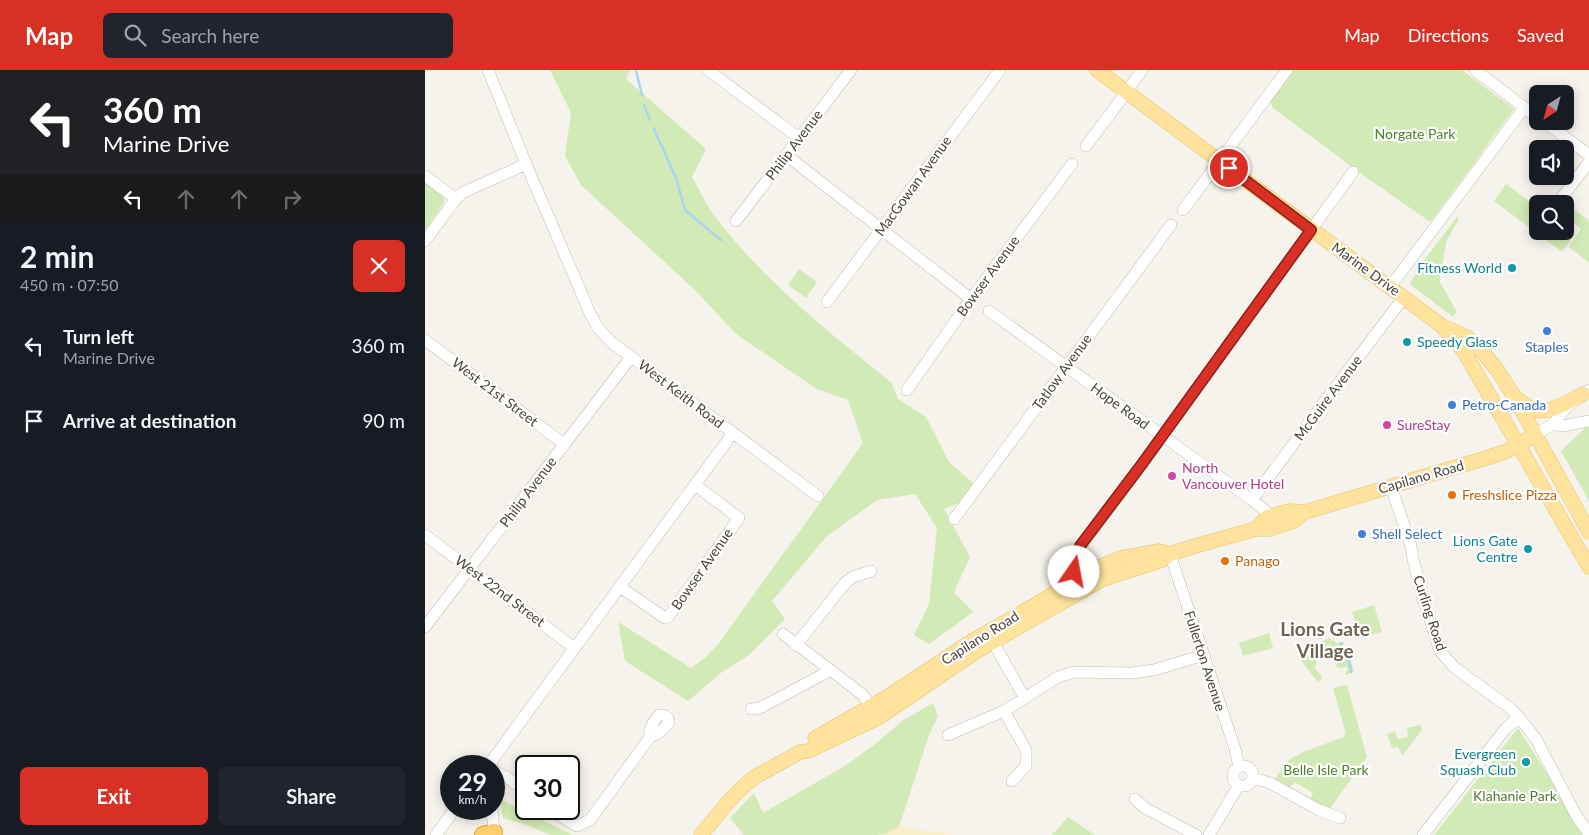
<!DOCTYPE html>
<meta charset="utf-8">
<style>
body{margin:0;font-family:Lato,sans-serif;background:#20242c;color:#f1f3f6;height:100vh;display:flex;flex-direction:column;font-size:19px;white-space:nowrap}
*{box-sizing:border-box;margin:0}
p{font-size:16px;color:#9ea1a6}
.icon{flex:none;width:28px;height:28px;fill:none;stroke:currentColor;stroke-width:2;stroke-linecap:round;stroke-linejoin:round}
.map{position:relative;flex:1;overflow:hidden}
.details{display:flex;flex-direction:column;background:#171b24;width:425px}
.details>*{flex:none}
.top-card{background:#202124;color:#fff;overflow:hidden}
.needle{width:32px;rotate:216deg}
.controls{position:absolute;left:1104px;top:15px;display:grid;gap:10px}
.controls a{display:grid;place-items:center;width:45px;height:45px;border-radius:8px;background:#171b24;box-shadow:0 2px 12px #0003;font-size:25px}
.speed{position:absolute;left:15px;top:685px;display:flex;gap:10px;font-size:25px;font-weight:700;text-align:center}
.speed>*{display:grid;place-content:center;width:65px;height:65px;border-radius:50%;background:#171b24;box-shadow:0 2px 12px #0003;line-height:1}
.speed small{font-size:12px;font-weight:400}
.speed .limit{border:2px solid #111;border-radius:8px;background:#fff;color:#111}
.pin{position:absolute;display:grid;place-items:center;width:42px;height:42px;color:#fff;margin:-21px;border:2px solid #fff;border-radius:50%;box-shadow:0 1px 5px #0007}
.me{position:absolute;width:55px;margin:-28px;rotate:12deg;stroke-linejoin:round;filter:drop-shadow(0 0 4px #0008)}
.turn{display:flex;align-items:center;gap:18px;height:105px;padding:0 20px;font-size:22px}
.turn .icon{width:65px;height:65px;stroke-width:2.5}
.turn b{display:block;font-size:35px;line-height:42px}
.lanes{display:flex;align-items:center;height:48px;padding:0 20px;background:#0003;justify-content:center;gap:25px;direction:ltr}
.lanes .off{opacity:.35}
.round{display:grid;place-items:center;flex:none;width:52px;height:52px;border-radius:8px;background:#20242c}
.overview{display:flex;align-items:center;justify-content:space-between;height:85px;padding:0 20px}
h1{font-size:30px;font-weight:700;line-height:38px}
.primary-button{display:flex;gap:10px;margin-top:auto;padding:10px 20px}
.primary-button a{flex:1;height:58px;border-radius:8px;background:#d93025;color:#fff;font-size:20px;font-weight:700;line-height:58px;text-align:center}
.primary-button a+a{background:#20242c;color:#f1f3f6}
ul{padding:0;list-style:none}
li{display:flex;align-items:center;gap:15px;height:75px;padding:0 20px}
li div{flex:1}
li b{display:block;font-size:19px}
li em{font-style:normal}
header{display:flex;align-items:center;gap:30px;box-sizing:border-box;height:70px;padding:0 25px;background:#d93025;color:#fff}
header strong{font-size:24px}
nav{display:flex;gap:28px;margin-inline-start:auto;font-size:18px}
.search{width:350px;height:45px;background:#20242c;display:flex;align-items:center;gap:12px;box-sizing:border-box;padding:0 18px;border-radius:8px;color:#9ea1a6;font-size:19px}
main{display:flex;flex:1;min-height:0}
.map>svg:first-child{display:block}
.green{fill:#d2eab5}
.sand{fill:#f9efc9}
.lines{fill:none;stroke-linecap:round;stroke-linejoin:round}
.stream{stroke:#a9d4f2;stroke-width:2.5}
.minor-casing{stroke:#c2bbae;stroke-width:12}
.major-casing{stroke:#e6c16a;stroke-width:15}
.highway-casing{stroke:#e0a43c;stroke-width:18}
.minor{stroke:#fff;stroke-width:11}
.major{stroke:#ffe39c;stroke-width:14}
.highway{stroke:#ffcf6e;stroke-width:16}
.route-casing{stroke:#8d1f18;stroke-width:12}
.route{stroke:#d93025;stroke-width:9}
.culture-dot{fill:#0f9aa8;stroke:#fff;stroke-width:2}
.shop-dot{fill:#3f7fe0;stroke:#fff;stroke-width:2}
.hotel-dot{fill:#d1479c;stroke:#fff;stroke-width:2}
.food-dot{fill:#e8710a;stroke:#fff;stroke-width:2}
.labels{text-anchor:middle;stroke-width:4.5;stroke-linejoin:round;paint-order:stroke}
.park-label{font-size:14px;fill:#4a7f2a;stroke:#fff}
.street-label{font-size:14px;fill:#4b4439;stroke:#fff}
.culture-label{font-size:14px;fill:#0d838f;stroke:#fff;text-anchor:end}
.shop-label{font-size:14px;fill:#366cbe;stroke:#fff;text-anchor:start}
.hotel-label{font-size:14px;fill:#b23c85;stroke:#fff;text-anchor:start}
.food-label{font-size:14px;fill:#c56008;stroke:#fff;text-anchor:start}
.district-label{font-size:19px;font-weight:bold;fill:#6e6250;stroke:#fff}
</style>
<header>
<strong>Map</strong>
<div class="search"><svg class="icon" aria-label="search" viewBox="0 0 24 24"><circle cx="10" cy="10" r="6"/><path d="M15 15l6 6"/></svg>Search here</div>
<nav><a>Map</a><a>Directions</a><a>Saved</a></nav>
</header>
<main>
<section class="details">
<div class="top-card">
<div class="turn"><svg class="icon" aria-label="left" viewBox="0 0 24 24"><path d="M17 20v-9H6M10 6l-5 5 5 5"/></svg><div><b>360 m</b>Marine Drive</div></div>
<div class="lanes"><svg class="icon" aria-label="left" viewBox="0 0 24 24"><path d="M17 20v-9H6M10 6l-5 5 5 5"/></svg><svg class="icon off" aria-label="ahead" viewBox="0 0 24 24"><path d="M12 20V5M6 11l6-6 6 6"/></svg><svg class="icon off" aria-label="ahead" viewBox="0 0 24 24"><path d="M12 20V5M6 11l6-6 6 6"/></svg><svg class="icon off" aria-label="right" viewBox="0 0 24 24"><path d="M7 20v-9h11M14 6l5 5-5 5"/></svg></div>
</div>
<div class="overview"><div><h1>2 min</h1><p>450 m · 07:50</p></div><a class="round" style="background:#d93025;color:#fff"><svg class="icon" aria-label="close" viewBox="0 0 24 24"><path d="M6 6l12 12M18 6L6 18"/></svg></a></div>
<ul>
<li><svg class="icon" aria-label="left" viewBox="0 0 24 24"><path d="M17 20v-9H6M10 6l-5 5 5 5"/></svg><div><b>Turn left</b><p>Marine Drive</p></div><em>360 m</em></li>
<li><svg class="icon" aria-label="arrive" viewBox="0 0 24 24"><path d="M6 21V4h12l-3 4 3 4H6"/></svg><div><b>Arrive at destination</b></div><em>90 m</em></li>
</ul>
<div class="primary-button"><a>Exit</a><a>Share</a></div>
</section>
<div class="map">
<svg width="1164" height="765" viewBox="0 0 1164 765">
<rect width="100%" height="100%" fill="#f6f3ec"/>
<path class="green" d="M125,0H205L201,9L281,79L267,107C275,121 282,137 292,149C341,213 405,263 467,313L473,329L501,347L524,392L548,413L542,430L519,439L545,487L529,522L548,542L504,574L489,565L504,534L512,458L490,424L452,430L402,466L347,531L360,549L324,585L297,602L263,631L200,591L193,552L266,598L280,588L294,573L438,373L423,330L392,319L311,264L270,220L156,115L140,86L146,43Z
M868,0H1037L1089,39L1007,150L1004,151L942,108L848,38L845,31Z
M0,110L19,122V133L0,161Z
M1081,114L1112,137V161H1140V158L1150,165L1137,182L1069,131Z
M1144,135L1164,151V193L1144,177L1156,159L1140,145V138Z
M1032,147L1034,149L1021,172L1018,192L1015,197V212L1032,242L1028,247L985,214L997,193Z
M374,199L392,212L381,228L363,215Z
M1164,356V431L1136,381L1161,357Z
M949,535L957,562L936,568L927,542Z
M844,563L848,578L818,586L814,573Z
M904,568L912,573L919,572L918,583L925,588L929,602L921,605L920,603L923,599L922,597L913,598L910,593L918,589L913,584L897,587L898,582L893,574Z
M889,575L894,583L890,598L898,608L893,612L874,588Z
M922,615L942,687L904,740L885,729L888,723L870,712L865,717L850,709L863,690L881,681L918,667L921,664L908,618Z
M508,633L513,646L504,665L474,757L460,764L452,765H319L305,748L329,723L338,743L420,696L449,675L477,651Z
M995,655L997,660L977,686L973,677L967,678L962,664L970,661L973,669L983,667L982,658Z
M1093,658L1161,765H1009Z
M75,729L147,765H125L99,754L78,748Z
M643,747L670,765H627Z"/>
<path class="sand" d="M474,757H478L529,765H452L460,764Z"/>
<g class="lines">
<path class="stream" d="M211,0L217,25
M219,35L225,50
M229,59L251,108L260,140L296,170
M916,573L915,582L924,591L926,602"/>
<g class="minor-casing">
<path id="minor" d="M63,0L101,94L165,243L173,258L186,272L393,426
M283,0L374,68
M1050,0L1112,47
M1118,51L1163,84
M661,76L692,35L717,0
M361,85L546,229
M0,106L31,129
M1132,134L1164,92
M758,140L862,0
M311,151L426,0
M0,171L31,129L37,123L101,94
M965,217L1099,38
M402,232L575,0
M564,241L827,430L842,442V447
M0,270L139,374
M482,320L546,229L647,94
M1128,354L1138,356L1164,351
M1110,365L1128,354L1143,336L1164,320
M966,416L986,476L988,489L999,531L1015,581L1029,597L1086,639L1102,657L1111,669L1152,747L1162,761
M827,430L903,327L979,227
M529,449L746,155
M0,465L149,578
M745,484L810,679L814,697
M650,509L648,497L655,477L717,394L928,102
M195,517L240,548L244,546L314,448L270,415
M0,557L206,287
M358,564L438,625L449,642
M371,575L421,512L428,507L446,501
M572,579L599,627
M326,639L335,638L406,600
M579,641L601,680V696L587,711
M523,665L579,641L633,607L649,602L707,603L729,600L779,585
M66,696L68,689L308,363
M808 706a10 10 0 1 1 20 0a10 10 0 1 1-20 0Z
M69,701L83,708L101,722
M828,708L845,713L894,740L915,748
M710,729L720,738L771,765
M67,739L69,762
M124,739L152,756L165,750L225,667C234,664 239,660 244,652L243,648L239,645H234C228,652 224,658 225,667
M11,765L30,739
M784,765L814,715
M998,765L1081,658L1094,647"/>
</g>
<g class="major-casing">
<path id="major" d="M672,0L1017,256L1038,280L1164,497
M1022,258L1042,267L1061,286L1073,301L1090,328L1164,462
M1091,328C1096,332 1100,335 1105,338C1122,347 1144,331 1158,324
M831,459L842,447L864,441L880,442L1058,389L1080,382L1110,365
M390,668L462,627L547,571L615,532L650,509L674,497L696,488L734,481L745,484
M276,765L304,731L320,715L330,707L375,682L383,681L453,648L552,581L678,509L737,490L745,484L770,476L831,459H845L869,451L880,442"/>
</g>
<g class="highway-casing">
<path id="highway" d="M58,765L69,762"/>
</g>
<use href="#minor" class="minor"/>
<use href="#major" class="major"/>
<use href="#highway" class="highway"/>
</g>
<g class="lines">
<g class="route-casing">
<path id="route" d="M649,502L648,497L655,476L717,394L886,160L804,98"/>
</g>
<use href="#route" class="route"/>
</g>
<g class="culture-dot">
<circle cx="1087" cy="198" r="5"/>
<circle cx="982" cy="272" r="5"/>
<circle cx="1103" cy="479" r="5"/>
<circle cx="1101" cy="692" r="5"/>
</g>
<g class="shop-dot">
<circle cx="1122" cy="261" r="5"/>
<circle cx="1027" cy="335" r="5"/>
<circle cx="937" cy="464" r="5"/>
</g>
<g class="hotel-dot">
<circle cx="962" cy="355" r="5"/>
<circle cx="747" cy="406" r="5"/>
</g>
<g class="food-dot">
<circle cx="1027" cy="425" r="5"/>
<circle cx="800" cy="491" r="5"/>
</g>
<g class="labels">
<g class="park-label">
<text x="990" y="69">Norgate Park</text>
<text x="901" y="705">Belle Isle Park</text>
<text x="1090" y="731">Klahanie Park</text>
</g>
<g class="street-label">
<text transform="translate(369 75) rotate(-53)" y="5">Philip Avenue</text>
<text transform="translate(488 116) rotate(-54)" y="5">MacGowan Avenue</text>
<text transform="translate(941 199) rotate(36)" y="5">Marine Drive</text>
<text transform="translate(563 206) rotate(-54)" y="5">Bowser Avenue</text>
<text transform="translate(637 302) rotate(-54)" y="5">Tatlow Avenue</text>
<text transform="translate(70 322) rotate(37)" y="5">West 21st Street</text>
<text transform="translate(256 324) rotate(37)" y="5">West Keith Road</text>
<text transform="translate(903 328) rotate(-53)" y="5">McGuire Avenue</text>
<text transform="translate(695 336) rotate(36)" y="5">Hope Road</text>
<text transform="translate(996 407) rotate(-16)" y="5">Capilano Road</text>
<text transform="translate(103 422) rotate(-53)" y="5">Philip Avenue</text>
<text transform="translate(277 499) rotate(-55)" y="5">Bowser Avenue</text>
<text transform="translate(75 521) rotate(37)" y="5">West 22nd Street</text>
<text transform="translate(1005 543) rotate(72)" y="5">Curling Road</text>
<text transform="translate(555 568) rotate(-32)" y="5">Capilano Road</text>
<text transform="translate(780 591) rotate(72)" y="5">Fullerton Avenue</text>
</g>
<g class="culture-label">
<text x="1077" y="203">Fitness World</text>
<text x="992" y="277" text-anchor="start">Speedy Glass</text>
<text x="1093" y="476">Lions Gate<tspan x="1093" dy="16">Centre</tspan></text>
<text x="1091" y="689">Evergreen<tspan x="1091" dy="16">Squash Club</tspan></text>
</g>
<g class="shop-label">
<text x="1122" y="282" text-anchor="middle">Staples</text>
<text x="1037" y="340">Petro-Canada</text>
<text x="947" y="469">Shell Select</text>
</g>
<g class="hotel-label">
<text x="972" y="360">SureStay</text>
<text x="757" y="403">North<tspan x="757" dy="16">Vancouver Hotel</tspan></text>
</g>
<g class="food-label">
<text x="1037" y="430">Freshslice Pizza</text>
<text x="810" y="496">Panago</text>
</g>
<g class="district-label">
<text x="900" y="566">Lions Gate<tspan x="900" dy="22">Village</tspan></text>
</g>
</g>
</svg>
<div class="controls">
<a><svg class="needle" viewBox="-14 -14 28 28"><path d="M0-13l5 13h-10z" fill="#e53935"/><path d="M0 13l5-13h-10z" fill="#9ea1a6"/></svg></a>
<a><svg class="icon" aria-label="sound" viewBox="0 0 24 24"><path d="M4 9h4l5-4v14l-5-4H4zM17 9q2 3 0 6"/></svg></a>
<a><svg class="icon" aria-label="search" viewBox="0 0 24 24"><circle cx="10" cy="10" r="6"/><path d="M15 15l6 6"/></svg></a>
</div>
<div class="speed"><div>29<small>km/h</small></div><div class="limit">30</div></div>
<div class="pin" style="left:804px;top:98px;background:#d93025"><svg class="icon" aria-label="arrive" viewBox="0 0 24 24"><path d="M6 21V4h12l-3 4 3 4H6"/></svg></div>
<svg class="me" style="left:649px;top:502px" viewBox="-20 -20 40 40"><circle r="19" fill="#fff"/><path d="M0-13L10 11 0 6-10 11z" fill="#d93025"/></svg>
</div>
</main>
